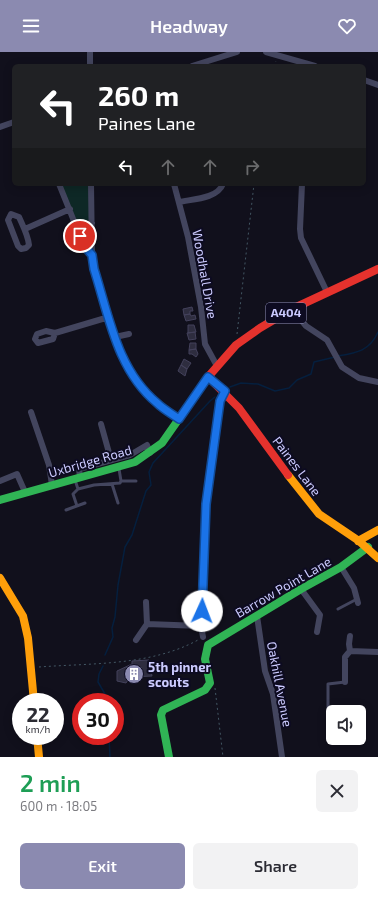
<!DOCTYPE html>
<meta charset="utf-8">
<style>
body{margin:0;font-family:"Exo 2",sans-serif;background:#f2f2f3;color:#2b2b33;height:100vh;display:flex;flex-direction:column;font-size:15px;white-space:nowrap}
*{box-sizing:border-box;margin:0}
p{font-size:13px;color:#7c7c81}
.icon{flex:none;width:22px;height:22px;fill:none;stroke:currentColor;stroke-width:2;stroke-linecap:round;stroke-linejoin:round}
.map{position:relative;height:705px;overflow:hidden}
.details{display:flex;flex-direction:column;background:#fff;flex:1}
.details>*{flex:none}
.hud{position:absolute;left:12px;top:12px;width:354px;height:122px;border-radius:6px;box-shadow:0 2px 10px #0003;background:#202124;color:#fff;overflow:hidden}
.controls{position:absolute;left:326px;top:653px;display:grid;gap:8px}
.controls a{display:grid;place-items:center;width:40px;height:40px;border-radius:6px;background:#fff;box-shadow:0 2px 10px #0003;font-size:20px}
.speed{position:absolute;left:12px;top:641px;display:flex;gap:8px;font-size:20px;font-weight:700;text-align:center}
.speed>*{display:grid;place-content:center;width:52px;height:52px;border-radius:50%;background:#fff;box-shadow:0 2px 10px #0003;line-height:1}
.speed small{font-size:10px;font-weight:400}
.speed .limit{border:6px solid #d22;background:#fff;color:#111}
.pin{position:absolute;display:grid;place-items:center;width:34px;height:34px;color:#fff;margin:-17px;border:2px solid #fff;border-radius:50%;box-shadow:0 1px 4px #0007}
.me{position:absolute;width:44px;margin:-22px;rotate:2deg;stroke-linejoin:round;filter:drop-shadow(0 0 3px #0008)}
.turn{display:flex;align-items:center;gap:14px;height:84px;padding:0 20px;font-size:18px}
.turn .icon{width:52px;height:52px;stroke-width:2.5}
.turn b{display:block;font-size:28px;line-height:34px}
.lanes{display:flex;align-items:center;height:38px;padding:0 20px;background:#0003;justify-content:center;gap:20px;direction:ltr}
.lanes .off{opacity:.35}
.round{display:grid;place-items:center;flex:none;width:42px;height:42px;border-radius:6px;background:#f2f2f3}
.head{display:flex;align-items:center;justify-content:space-between;height:68px;padding:0 20px}
h1{font-size:24px;font-weight:600;line-height:30px;color:#1e9e55}
.action{display:flex;gap:8px;margin-top:auto;padding:8px 20px}
.action a{flex:1;height:46px;border-radius:6px;background:#8b8ab0;color:#fff;font-size:16px;font-weight:600;line-height:46px;text-align:center}
.action a+a{background:#f2f2f3;color:#2b2b33}
header{display:flex;justify-content:space-between;align-items:center;height:52px;padding:0 20px;background:#8b8ab0;color:#fff;font-size:18px;font-weight:600}
.map>svg:first-child{display:block}
.green{fill:#0e2826}
.lines{fill:none;stroke-linecap:round;stroke-linejoin:round}
.stream{stroke:#051f3e;stroke-width:1.5}
.building{fill:#2e2d3f;stroke:#43415b}
.path{stroke:#435764;stroke-width:1;stroke-dasharray:2 3;stroke-linecap:butt}
.lane{stroke:#43455e;stroke-width:3}
.street{stroke:#43455e;stroke-width:6}
.fast{stroke:#30b455;stroke-width:8}
.slow{stroke:#ff9f0a;stroke-width:8}
.jam{stroke:#e5322d;stroke-width:8}
.route-casing{stroke:#114b97;stroke-width:10}
.route{stroke:#1a73e8;stroke-width:7}
.labels{text-anchor:middle;stroke-width:4;stroke-linejoin:round;paint-order:stroke}
.shield{fill:#0d0b21;stroke:#9391bc;stroke-width:1}
.shield-label{font-size:12px;font-weight:bold;fill:#cccbff}
.street-label{font-size:13px;fill:#cccbff;stroke:#0d0b21}
.poi-label{font-size:13px;font-weight:bold;fill:#cccbff;stroke:#0d0b21;text-anchor:start}
</style>
<header><svg class="icon" aria-label="menu" viewBox="0 0 24 24"><path d="M4 6h16M4 12h16M4 18h16"/></svg>Headway<svg class="icon" aria-label="heart" viewBox="0 0 24 24"><path d="M12 20l-8-8c-3-5 5-10 8-4 3-6 11-1 8 4z"/></svg></header>
<div class="map">
<svg width="378" height="705" viewBox="0 0 378 705">
<rect width="100%" height="100%" fill="#11101c"/>
<path class="green" d="M59,132H91L92,203L84,194Z"/>
<g class="lines">
<path class="stream" d="M338,304C356,301 370,299 378,280
M230,335L241,331L258,332L275,339L289,336L297,328L311,322L314,310L335,305
M105,603L113,585L112,576L115,565L118,533L125,495L132,483L146,439L151,433L149,420L153,411L210,349L215,345
M103,614L99,622L98,630L105,642L106,650
M109,684L110,705"/>
</g>
<path class="building" d="M192,255L193,259H190V262L184,263L183,257Z
M190,262L191,264L195,263L196,267L186,269L184,263Z
M188,273H194L196,280L188,281Z
M195,280L196,287L189,288L187,281Z
M190,291H196V297L189,298Z
M196,297L198,302L196,305L192,302H189V298Z
M184,307L191,311L187,317L181,313Z
M181,313L187,317L185,324L178,319Z
M149,608L152,624L130,625L126,631L117,629V619L132,612V609Z"/>
<g class="lines">
<path class="path" d="M274,14L276,9
M237,282L254,132
M39,615C92,611 150,614 198,588
M215,636L223,705"/>
<path class="lane" d="M75,428L78,437L94,433L120,431L121,429L119,417
M121,429H136
M112,432L118,451
M77,454L73,442L78,437
M66,458L85,451
M338,557L357,547
M328,656V632L345,630"/>
<path class="street" d="M90,0V14
M266,0L315,14
M192,14L237,0
M364,28L378,33
M0,75L14,70
M59,132L84,194L92,203
M91,132L92,203L94,217C109,264 117,318 157,351C163,357 172,362 179,367
M174,132L188,185L201,255L205,292L217,314
M302,132L300,177L301,186L327,240
M179,150C193,147 217,147 223,132
M11,162L19,165C23,174 28,183 29,193L26,196L21,197L18,194L8,168Z
M76,175L92,171
M25,177L70,157
M292,257L306,274L327,288L342,315L359,326L378,330
M55,281L46,279L37,282L35,287L38,291L53,287L55,281L109,265
M115,285L129,282
M31,360L49,413L52,433
M101,372L111,408
M80,425L79,417L130,403L147,393L150,401
M0,429L17,422L25,440
M341,515L354,536L358,551
M301,537L320,563L317,580
M146,550L147,572L201,574
M257,564L265,619L273,642L282,705
M203,585L201,574L206,452L220,349L225,339
M136,588L147,572
M350,599L378,600
M345,630V605L350,599L349,592L350,584"/>
<path class="fast" d="M0,448L135,410L162,391L197,341
M169,705L161,663L163,658L205,638L210,631L205,607L208,593L301,537L341,515L368,495"/>
<path class="slow" d="M288,423L319,462L359,489L378,506
M358,489L378,478
M0,526L23,564L28,586L34,650
M37,684L39,705"/>
<path class="jam" d="M208,325L239,356L288,423
M197,341L208,325L236,293L260,276L292,257L378,217"/>
</g>
<g class="lines">
<g class="route-casing">
<path id="route" d="M80,184L84,194L92,203L94,217C109,264 117,318 157,351C163,357 172,362 179,367L208,325L225,339L220,349L206,452L202,559"/>
</g>
<use href="#route" class="route"/>
</g>
<defs>
<g id="building-disc" transform="scale(1)"><circle r="9.5" fill="#8b8ab0" stroke="#0d0b21"/><path d="M-4-6H4V6H1V3H-1V6H-4ZM-2.5-4.3h1.7v1.8h-1.7ZM.8-4.3h1.7v1.8H.8ZM-2.5-1h1.7V.8h-1.7ZM.8-1h1.7V.8H.8Z" fill="#fff"/></g>
</defs>
<g fill-rule="evenodd">
<use href="#building-disc" x="134" y="622"/>
</g>
<g class="labels">
<rect class="shield" x="266" y="251" width="40" height="20" rx="3"/>
<g class="shield-label">
<text x="286" y="265">A404</text>
</g>
<g class="street-label">
<text transform="translate(205 222) rotate(80)" y="5">Woodhall Drive</text>
<text transform="translate(90 409) rotate(-16)" y="5">Uxbridge Road</text>
<text transform="translate(297 414) rotate(53)" y="5">Paines Lane</text>
<text transform="translate(283 535) rotate(-30)" y="5">Barrow Point Lane</text>
<text transform="translate(280 632) rotate(79)" y="5">Oakhill Avenue</text>
</g>
<g class="poi-label">
<text x="148" y="620">5th pinner<tspan x="148" dy="15">scouts</tspan></text>
</g>
</g>
</svg>
<div class="controls">
<a><svg class="icon" aria-label="sound" viewBox="0 0 24 24"><path d="M4 9h4l5-4v14l-5-4H4zM17 9q2 3 0 6"/></svg></a>
</div>
<div class="speed"><div>22<small>km/h</small></div><div class="limit">30</div></div>
<div class="pin" style="left:80px;top:184px;background:#d93025"><svg class="icon" aria-label="arrive" viewBox="0 0 24 24"><path d="M6 21V4h12l-3 4 3 4H6"/></svg></div>
<svg class="me" style="left:202px;top:559px" viewBox="-20 -20 40 40"><circle r="19" fill="#fff"/><path d="M0-13L10 11 0 6-10 11z" fill="#1a73e8"/></svg>
<div class="hud">
<div class="turn"><svg class="icon" aria-label="left" viewBox="0 0 24 24"><path d="M17 20v-9H6M10 6l-5 5 5 5"/></svg><div><b>260 m</b>Paines Lane</div></div>
<div class="lanes"><svg class="icon" aria-label="left" viewBox="0 0 24 24"><path d="M17 20v-9H6M10 6l-5 5 5 5"/></svg><svg class="icon off" aria-label="ahead" viewBox="0 0 24 24"><path d="M12 20V5M6 11l6-6 6 6"/></svg><svg class="icon off" aria-label="ahead" viewBox="0 0 24 24"><path d="M12 20V5M6 11l6-6 6 6"/></svg><svg class="icon off" aria-label="right" viewBox="0 0 24 24"><path d="M7 20v-9h11M14 6l5 5-5 5"/></svg></div>
</div>
</div>
<section class="details">
<div class="head"><div><h1>2 min</h1><p>600 m · 18:05</p></div><a class="round"><svg class="icon" aria-label="close" viewBox="0 0 24 24"><path d="M6 6l12 12M18 6L6 18"/></svg></a></div>
<div class="action"><a>Exit</a><a>Share</a></div>
</section>
